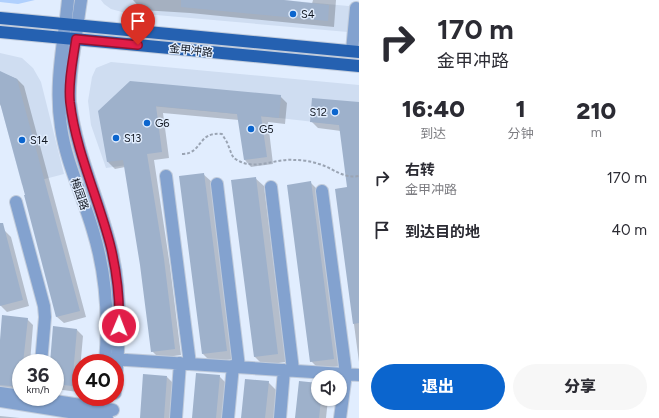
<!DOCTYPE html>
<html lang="zh">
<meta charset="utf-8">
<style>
body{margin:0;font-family:Figtree,"Noto Sans SC",sans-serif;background:#f7f7f7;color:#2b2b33;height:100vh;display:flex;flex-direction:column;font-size:15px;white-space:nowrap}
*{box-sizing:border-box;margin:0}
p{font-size:13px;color:#7c7c81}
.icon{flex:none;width:22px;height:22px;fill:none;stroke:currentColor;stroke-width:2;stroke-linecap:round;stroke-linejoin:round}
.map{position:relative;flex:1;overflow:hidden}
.sheet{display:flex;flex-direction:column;background:#fff;width:300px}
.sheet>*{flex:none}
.top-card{background:#fff;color:#2b2b33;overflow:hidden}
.tools{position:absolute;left:311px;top:370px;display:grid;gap:8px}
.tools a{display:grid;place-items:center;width:36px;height:36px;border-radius:50%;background:#fff;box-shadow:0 1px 3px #0004;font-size:20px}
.speed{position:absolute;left:12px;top:354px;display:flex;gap:8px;font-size:20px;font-weight:700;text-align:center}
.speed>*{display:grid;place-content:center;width:52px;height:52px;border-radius:50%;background:#fff;box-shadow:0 1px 3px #0004;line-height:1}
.speed small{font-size:10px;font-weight:400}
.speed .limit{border:6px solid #d22;background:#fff;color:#111}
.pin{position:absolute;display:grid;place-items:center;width:34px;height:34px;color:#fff;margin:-41px -17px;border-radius:50% 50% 50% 0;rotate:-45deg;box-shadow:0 0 4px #0007}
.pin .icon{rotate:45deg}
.me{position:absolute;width:44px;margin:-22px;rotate:1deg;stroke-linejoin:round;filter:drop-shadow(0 0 3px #0008)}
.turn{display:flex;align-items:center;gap:14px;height:84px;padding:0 12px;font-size:18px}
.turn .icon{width:52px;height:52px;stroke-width:2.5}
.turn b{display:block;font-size:28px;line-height:34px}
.eta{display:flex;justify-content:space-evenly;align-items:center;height:68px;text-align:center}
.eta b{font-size:24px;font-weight:800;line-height:28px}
.button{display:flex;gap:8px;margin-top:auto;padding:8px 12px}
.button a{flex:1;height:46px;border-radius:24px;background:#0b65ce;color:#fff;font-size:16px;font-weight:800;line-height:46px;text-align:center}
.button a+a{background:#f7f7f7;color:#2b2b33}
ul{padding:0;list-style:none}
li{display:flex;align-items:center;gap:12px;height:52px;padding:0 12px}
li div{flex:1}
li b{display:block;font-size:15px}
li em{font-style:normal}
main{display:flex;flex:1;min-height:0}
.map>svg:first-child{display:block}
.built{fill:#cfddf1}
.grass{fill:url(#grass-tufts)}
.shadow{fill:#0003}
.building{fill:#9eb1cb}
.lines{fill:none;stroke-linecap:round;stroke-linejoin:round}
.minor-casing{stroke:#c0cbdb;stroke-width:14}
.major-casing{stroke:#c0cbdb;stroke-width:14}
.path{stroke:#9aa4b3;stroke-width:2;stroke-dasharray:3 2;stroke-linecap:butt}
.minor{stroke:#83a2cf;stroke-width:12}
.major{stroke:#2561b1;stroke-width:12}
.route-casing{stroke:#92132f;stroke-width:10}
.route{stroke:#e11d48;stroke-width:7}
.poi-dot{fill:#0b65ce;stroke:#e1edfe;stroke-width:1.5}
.labels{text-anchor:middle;stroke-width:3;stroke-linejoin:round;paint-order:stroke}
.poi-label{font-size:11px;fill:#111721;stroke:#e1edfe;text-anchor:start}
.street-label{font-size:11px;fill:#111721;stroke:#e1edfe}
</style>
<main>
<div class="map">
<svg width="359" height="418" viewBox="0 0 359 418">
<defs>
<pattern id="grass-tufts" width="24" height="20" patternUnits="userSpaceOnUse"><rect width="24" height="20" fill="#b0d0fd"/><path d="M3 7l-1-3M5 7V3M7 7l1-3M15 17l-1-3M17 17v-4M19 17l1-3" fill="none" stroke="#96b2d9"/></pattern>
</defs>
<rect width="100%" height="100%" fill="#e1edfe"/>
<path class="built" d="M101,0H284L359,7V33L122,12L111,9L104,4Z
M0,53L22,58L33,68L41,82L64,174L22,185L0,103Z
M111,62L359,85V127L279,118L140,105L135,164L106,168L91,125L88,101L92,77L96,68Z"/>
<path class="grass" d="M0,0H35L18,4L0,2Z"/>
<path class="shadow" d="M133,0H273L312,4L313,0H336L334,27L190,13L142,10Z
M0,72L17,79L24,86L86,317L64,323L57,317L26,196L1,104L0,106Z
M130,82L280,96L287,103L285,124L268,122L273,164L251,167L245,160L239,120L163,113L169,158L154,160L170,266L181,355L159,358L152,351L141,265L125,167L115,169L108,162Z
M359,103V362L336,189L348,188L341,131L318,128L311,121Z
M203,174L212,182L234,359L211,362L203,354Z
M255,178L264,186L286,362L263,365L255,357Z
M310,182L319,191L341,366L319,369L311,361Z
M5,231L11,237L29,306L7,312L1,306L0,302V232Z
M27,319L33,325L30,363H21V392L0,387V350Z
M54,327L77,330L83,336L78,392L55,389V363H51Z
M219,376L227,384L224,418H193Z
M167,377L175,385L172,418H141Z
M268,382L276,390L274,418H242Z
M318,384V399H328L326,418H296Z
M0,416L20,418H0Z"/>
<path class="building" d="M181,0H284L329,5L328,21L181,7Z
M0,71L17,79L80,311L56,317L24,195H25L0,103Z
M130,81L281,95L279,118L261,116L267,157L244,160L237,114L156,106L162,152L147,154L164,259L175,349L151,352L140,265L123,160L107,162L98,111Z
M312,98L359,102V323L353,324L335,189L347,187L339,125L310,122Z
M204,173L227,351L202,354L179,176Z
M256,177L278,354L254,357L231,180Z
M311,181L334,359L310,362L287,185Z
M0,223H3L23,300L0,306Z
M2,315L28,318L23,363H21V387L0,385V340Z
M53,326L77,329L72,386L55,384V363H50Z
M196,373L220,375L216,418H192Z
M143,374L167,376L164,418H140Z
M245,379L269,381L265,418H241Z
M299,381L318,383V399H321L319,418H295Z"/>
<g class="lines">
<g class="minor-casing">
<path id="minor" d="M68,0C64,42 54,84 61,127C66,163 83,196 93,231C106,273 109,319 105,363
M81,0C78,19 76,38 73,57C71,72 69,87 70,102C76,153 99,199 111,248C123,296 119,344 115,393
M352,51L356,8
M166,176L190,364
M217,184L239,367
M271,187L293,370
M322,191L346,374L340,418
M16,202L44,306L45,317L41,363
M111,359L359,375
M0,393L21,396
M29,397L113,410
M0,401L107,418
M176,418L180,363
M228,418L233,366
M280,418L284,370"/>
</g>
<g class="major-casing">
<path id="major" d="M0,18L359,52
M0,32L359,66"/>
</g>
<path class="path" d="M182,154C203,154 197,131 222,134C224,138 227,141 228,145C231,151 231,157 237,160C255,171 276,158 294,160C302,160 311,161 319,164C333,168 343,179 359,176"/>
<use href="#minor" class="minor"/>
<use href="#major" class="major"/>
</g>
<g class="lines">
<g class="route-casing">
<path id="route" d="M119,326C120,300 117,274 111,248C99,199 76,153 70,102C68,81 73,60 76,39L138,45"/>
</g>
<use href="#route" class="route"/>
</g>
<g class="poi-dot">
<circle cx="293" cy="14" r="4"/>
<circle cx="335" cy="112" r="4"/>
<circle cx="147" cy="123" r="4"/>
<circle cx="251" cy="129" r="4"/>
<circle cx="116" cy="138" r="4"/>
<circle cx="22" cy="140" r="4"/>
</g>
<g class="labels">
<g class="poi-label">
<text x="301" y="18">S4</text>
<text x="327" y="116" text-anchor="end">S12</text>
<text x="155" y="127">G6</text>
<text x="259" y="133">G5</text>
<text x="124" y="142">S13</text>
<text x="30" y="144">S14</text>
</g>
<g class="street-label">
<text transform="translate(191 50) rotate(6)" y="4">金甲冲路</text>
<text transform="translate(80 194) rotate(71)" y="4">梅园路</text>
</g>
</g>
</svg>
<div class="tools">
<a><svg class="icon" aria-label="sound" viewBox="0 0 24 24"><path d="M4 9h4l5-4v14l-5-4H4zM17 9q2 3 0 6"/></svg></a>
</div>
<div class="speed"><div>36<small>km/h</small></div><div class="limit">40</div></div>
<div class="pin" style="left:138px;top:45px;background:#d93025"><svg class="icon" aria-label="arrive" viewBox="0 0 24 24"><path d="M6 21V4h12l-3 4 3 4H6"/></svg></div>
<svg class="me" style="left:119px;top:326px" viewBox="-20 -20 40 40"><circle r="17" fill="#e11d48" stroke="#fff" stroke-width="3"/><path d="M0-11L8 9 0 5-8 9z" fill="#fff"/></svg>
</div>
<section class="sheet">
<div class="top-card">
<div class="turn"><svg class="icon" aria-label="right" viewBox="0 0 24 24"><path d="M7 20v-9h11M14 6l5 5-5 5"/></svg><div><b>170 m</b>金甲冲路</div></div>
</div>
<div class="eta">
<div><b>16:40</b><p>到达</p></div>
<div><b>1</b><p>分钟</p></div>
<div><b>210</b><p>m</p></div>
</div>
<ul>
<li><svg class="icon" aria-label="right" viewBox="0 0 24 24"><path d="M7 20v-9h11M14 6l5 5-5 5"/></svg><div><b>右转</b><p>金甲冲路</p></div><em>170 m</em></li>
<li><svg class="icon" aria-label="arrive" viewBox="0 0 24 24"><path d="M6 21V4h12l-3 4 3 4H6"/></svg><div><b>到达目的地</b></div><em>40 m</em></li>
</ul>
<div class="button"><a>退出</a><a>分享</a></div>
</section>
</main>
